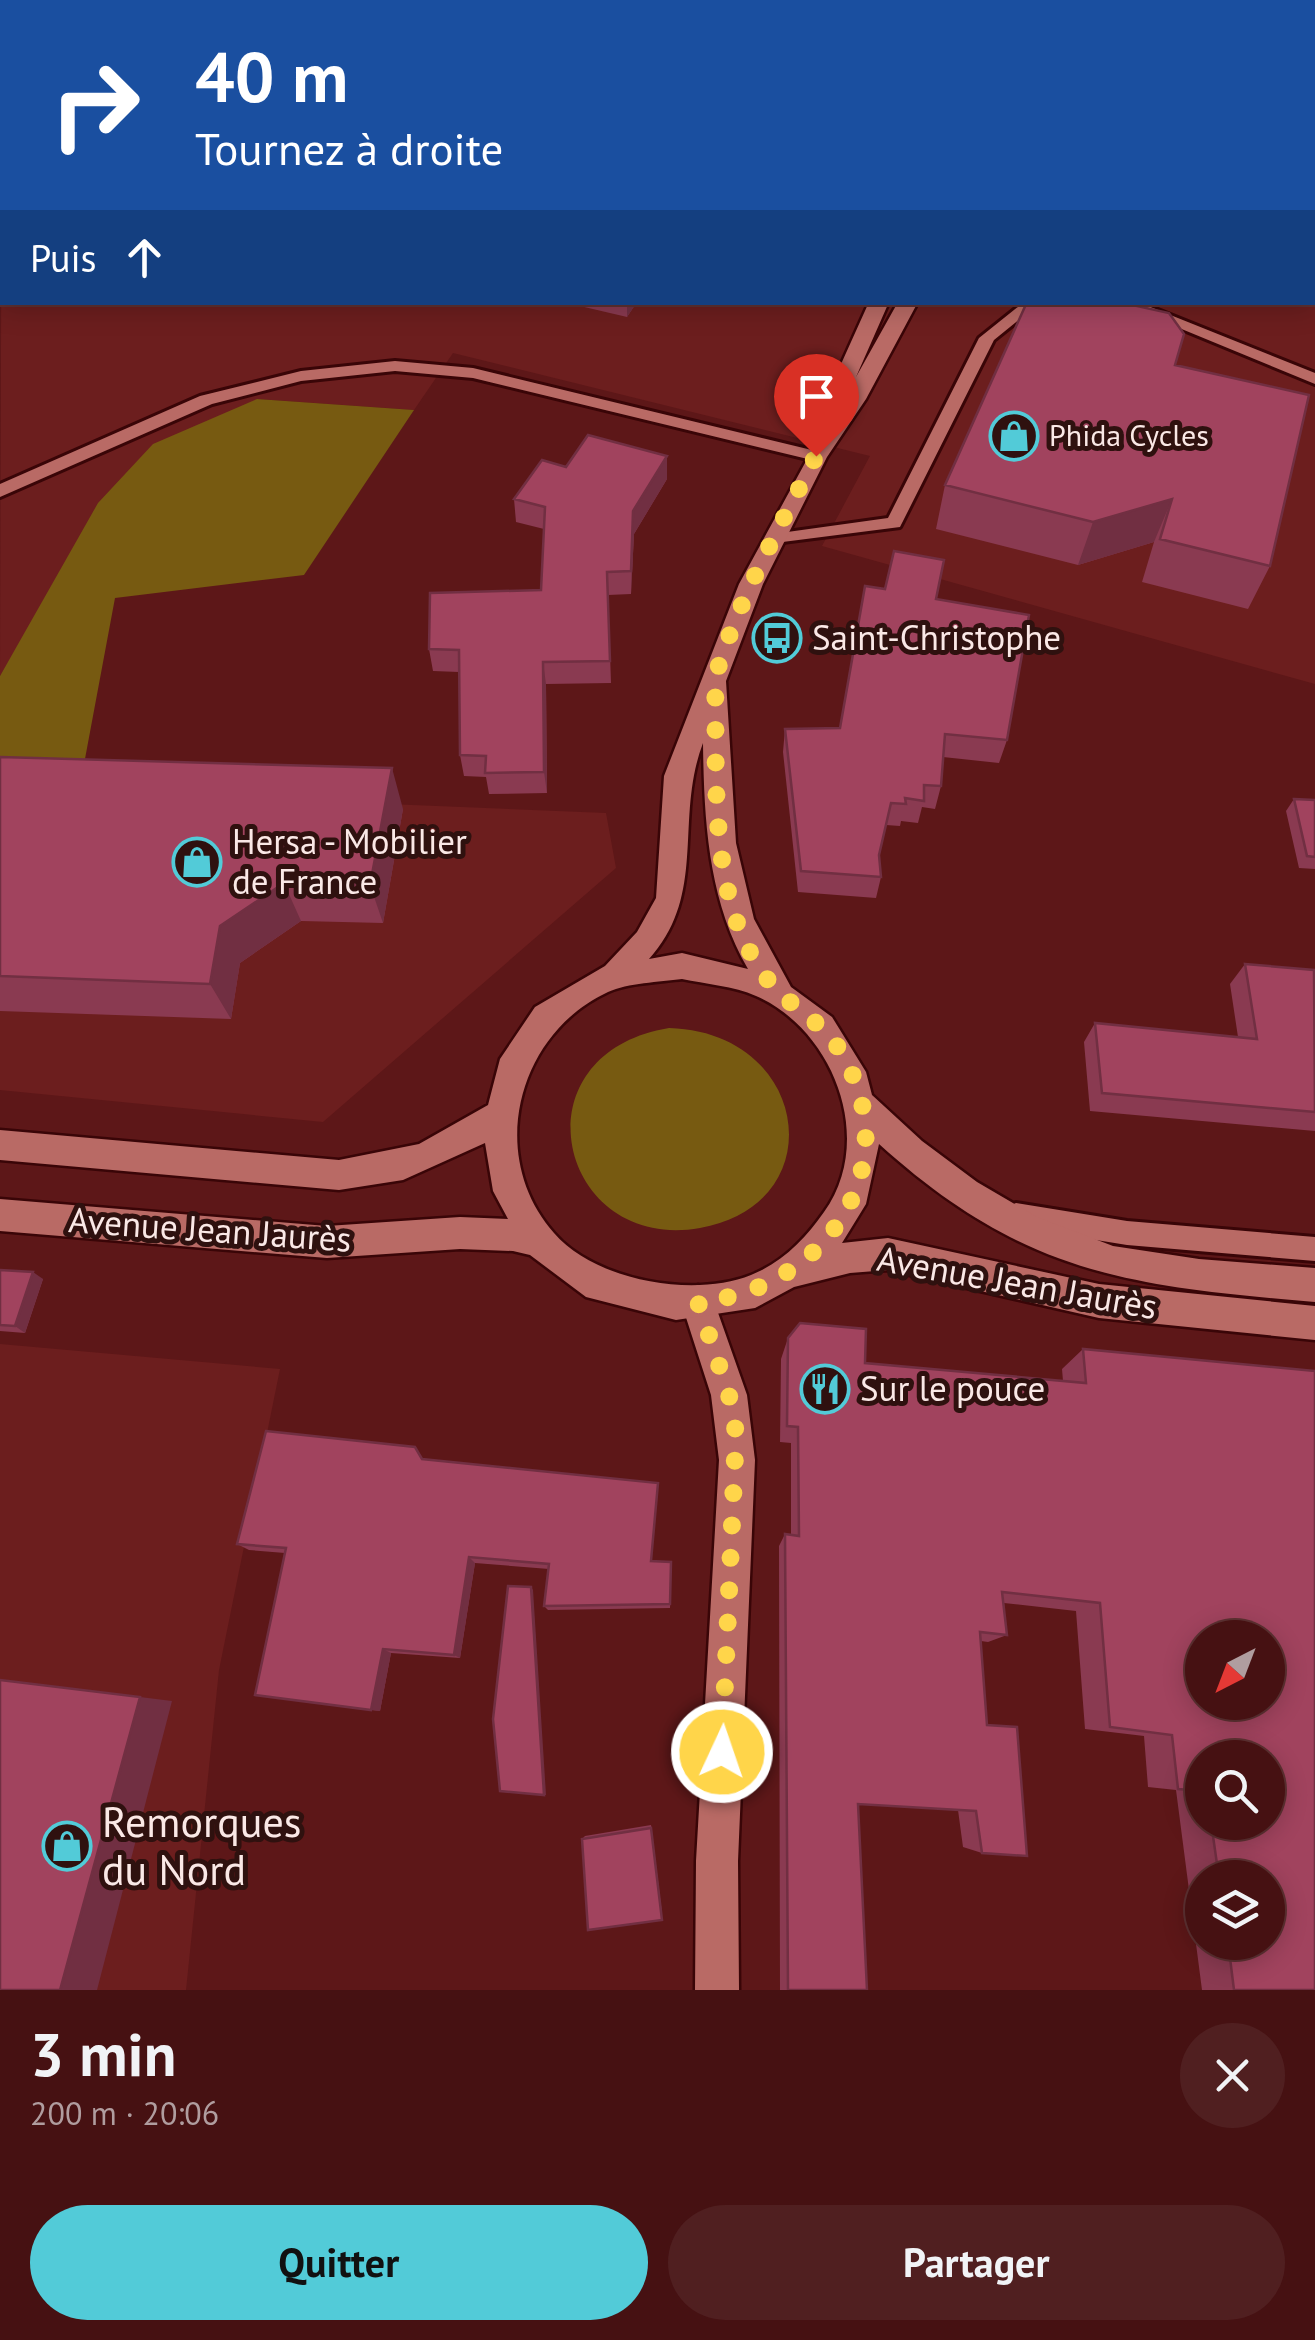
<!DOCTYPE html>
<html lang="fr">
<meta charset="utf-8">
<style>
body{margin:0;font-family:"PT Sans",sans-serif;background:#501f20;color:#f1f3f6;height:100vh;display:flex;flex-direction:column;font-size:38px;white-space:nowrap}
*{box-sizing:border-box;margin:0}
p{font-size:32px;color:#b09d9f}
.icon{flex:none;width:55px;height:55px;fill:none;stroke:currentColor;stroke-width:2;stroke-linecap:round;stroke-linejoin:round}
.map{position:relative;height:1990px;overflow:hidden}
.drawer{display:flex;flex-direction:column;background:#461112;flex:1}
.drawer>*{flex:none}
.banner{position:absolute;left:0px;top:0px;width:1315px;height:305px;box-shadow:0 5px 25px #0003,0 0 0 2px #5e3132;background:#1a4fa0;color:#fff;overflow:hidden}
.needle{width:65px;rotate:222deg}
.tools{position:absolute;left:1185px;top:1620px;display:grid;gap:20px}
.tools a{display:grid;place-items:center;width:100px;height:100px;border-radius:50%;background:#461112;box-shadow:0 5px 25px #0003,0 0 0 2px #5e3132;font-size:50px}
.pin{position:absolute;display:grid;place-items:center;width:85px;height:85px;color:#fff;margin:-102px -42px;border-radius:50% 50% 50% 0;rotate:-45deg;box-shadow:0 0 10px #0007}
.pin .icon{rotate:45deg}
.me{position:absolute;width:110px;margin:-55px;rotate:3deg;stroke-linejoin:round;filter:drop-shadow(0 0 8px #0008)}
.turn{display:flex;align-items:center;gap:35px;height:210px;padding:0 30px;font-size:45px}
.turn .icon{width:130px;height:130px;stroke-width:2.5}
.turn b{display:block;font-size:70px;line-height:85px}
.then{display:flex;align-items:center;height:95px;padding:0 30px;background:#0003;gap:20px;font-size:38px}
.round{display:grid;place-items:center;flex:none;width:105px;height:105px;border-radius:52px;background:#501f20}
.summary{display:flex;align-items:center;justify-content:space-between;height:170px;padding:0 30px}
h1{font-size:60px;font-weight:600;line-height:75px}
.action{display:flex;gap:20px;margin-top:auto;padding:20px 30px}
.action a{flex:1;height:115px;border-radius:60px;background:#52cbd8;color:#111;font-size:40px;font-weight:600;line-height:115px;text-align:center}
.action a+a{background:#501f20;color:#f1f3f6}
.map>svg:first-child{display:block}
.built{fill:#6c1e1e}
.green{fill:#775a11}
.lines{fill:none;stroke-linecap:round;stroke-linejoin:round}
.lane-casing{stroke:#390507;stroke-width:6}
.street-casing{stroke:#390507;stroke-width:5}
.secondary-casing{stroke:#390507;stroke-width:5}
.lane{fill:#b96a65;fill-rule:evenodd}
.street{fill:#b96a65;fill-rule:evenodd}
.secondary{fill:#b96a65;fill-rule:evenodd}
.wall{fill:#8a3a51;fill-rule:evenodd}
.shaded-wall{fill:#712f42}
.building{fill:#a1435e;stroke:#712f42;stroke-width:2.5;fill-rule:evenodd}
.route{stroke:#ffd54a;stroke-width:18;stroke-dasharray:0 32.4}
.labels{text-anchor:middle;stroke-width:10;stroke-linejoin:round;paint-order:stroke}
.far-poi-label{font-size:30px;fill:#fae8e6;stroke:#2f110f;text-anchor:start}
.poi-label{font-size:35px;fill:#fae8e6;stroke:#2f110f;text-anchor:start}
.street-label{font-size:35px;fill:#fae8e6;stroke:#2f110f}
.near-poi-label{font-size:42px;fill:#fae8e6;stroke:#2f110f;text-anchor:start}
</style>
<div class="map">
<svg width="1315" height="1990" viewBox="0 0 1315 1990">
<rect width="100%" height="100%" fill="#5d1718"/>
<path class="built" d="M27,0H1315V684L822,546L870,456L453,353L414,410L257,399L33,621L0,676L2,19V302H1312V2H24Z
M0,788L606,813L616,868L323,1122L0,1090Z
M0,1344L280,1369L219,1670L186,1990H0Z"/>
<path class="green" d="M257,399L414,410L304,575L115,598L79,791L0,788V676L98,503L153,444Z
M669,1028C811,1032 834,1205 700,1228C558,1253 512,1054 669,1028Z"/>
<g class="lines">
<g class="lane-casing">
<path id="lane" d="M2,63V72L0,73V64Z
M0,247H2V255H0Z
M1024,302H1041L994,340L900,527L767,544L764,540L773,534L888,518L979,338Z
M1116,302H1138L1315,373V384Z
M395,361L473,368L816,451L824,456L816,461L473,378L395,371L301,381L212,404L0,497V484L200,396L301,371Z
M1016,1203L1127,1221L1315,1237V1261L1127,1245L1016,1227L1007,1223L1004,1215L1007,1207Z"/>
</g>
<g class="street-casing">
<path id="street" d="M698,1285L710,1290L747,1395L755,1460L738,1861L739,1990H695L696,1861L719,1460L711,1395L681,1302L686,1290Z"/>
</g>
<g class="secondary-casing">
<path id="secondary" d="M869,302H889L856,377L898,302H918L866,399L827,457L763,584L726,681L736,843L754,919L791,987L832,1017L866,1072L872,1095L922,1141L977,1182L1037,1217L1113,1246L1199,1259L1315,1268V1302C1130,1286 1024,1275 879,1144L866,1204L842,1243L888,1238L1099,1284L1315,1306V1340L1099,1318L888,1270L850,1273L794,1287L755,1308L676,1320L586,1297L530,1255L513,1251L460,1249L327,1258L0,1231V1199L327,1226L460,1217L508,1219L493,1191L485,1143L403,1180L339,1190L0,1160V1130L339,1160L419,1144L488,1105L500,1059L535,1007L605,966L637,932L656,898L664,776L739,584L823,430L814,424ZM703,743C704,820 708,900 748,969L682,953L649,959C708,894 674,819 703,743ZM682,979C705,984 734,986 756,996C834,1030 876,1140 824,1212C805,1239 783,1262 751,1275C694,1298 595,1281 554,1233C486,1156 517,1034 608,992C628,983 659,982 682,979Z"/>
</g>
<use href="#lane" class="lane"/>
<use href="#street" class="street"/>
<use href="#secondary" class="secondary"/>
</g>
<path class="wall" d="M627,0H806V2H633Z
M1315,37V249L1312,248V39Z
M2,129V227L0,226V131Z
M563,302H637L627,317Z
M1175,365L1270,566L1248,609L1142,582L1154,542L1078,565L936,529L945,485Z
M667,479L634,534L631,594L608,595L611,683L546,684L547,793L489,794L486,777L464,776L460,755L459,672L433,671L429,649L541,590L544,529L516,522L514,499Z
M936,599L1007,740L999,763L943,757L941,786L935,809L922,807L918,823L901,821L900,826L886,825L879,855L881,877L876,898L798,892L783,752L785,729L840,728Z
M0,757L403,809L383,923L301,921L240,963L231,1019L0,1011Z
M1294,799L1315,800V869L1299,868L1286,811Z
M1245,964L1315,974V1131L1090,1111L1084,1042L1095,1023L1238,1037L1230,984Z
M0,1270L43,1279L25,1333L0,1331Z
M800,1323L866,1329L865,1363L1063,1381L1062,1369L1083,1349L1315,1371V1990H1202L1176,1790L1148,1787L1144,1736L1085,1729L1076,1611L1004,1603L1007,1635L988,1642L981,1641L987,1725L1017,1727L1027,1856L982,1853L963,1847L958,1810L858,1804L867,1990H780L779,1546L785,1534L791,1535V1443L780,1442L781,1359L788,1338ZM1202,1638H1268V1702H1202ZM1202,1758H1268V1822H1202ZM1202,1878H1268V1942H1202Z
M424,1459L652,1561L671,1562L670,1608L548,1610L544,1606L549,1569L475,1563L460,1658L391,1653L380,1711L255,1695L285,1553L249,1550L237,1544Z
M651,1825L662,1913L582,1839L585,1836Z"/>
<path class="shaded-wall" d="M413,0H444L445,2H410Z
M627,302H637L627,317Z
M667,456V479L634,534L631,594L633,511Z
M1172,499L1154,542L1078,565L1093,522Z
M543,662L546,684L547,793L544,772Z
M392,768L403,809L383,923L370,885Z
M284,883L301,921L240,963L231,1019L210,984L220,926Z
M33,1272L43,1279L25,1333L15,1326Z
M469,1557L475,1563L460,1658L454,1655Z
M531,1587L533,1590L546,1795H544Z
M383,1649L391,1653L380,1711L371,1710Z
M140,1697L172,1701L97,1990H60Z"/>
<path class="building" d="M169,0H413L410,2H166Z
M712,0H806V2H718Z
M1315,37V200L1312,199V39Z
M2,129V185L0,184V131Z
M1027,302H1119L1169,313L1184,334L1175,365L1309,395L1270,566L1160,539L1172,499L1093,522L945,485Z
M588,435L667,456L633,511L631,571L607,572L610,661L543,662L544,772L485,773L486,756L460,755L459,650L429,649L430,593L541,590L545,507L514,499L542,460L566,467Z
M894,551L944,560L936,599L1029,615L1007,740L945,734L941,786L924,785V801L905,798L906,804L891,803L879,855L881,877L801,871L785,729L840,728L865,586L885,589Z
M0,757L392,768L370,885L284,883L220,926L210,984L0,976Z
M1294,799L1315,800V857L1307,856Z
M1245,964L1314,970L1315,1112L1102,1093L1095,1023L1257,1039Z
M0,1270L33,1272L15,1326L0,1325Z
M800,1323L866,1329L865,1363L1086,1383L1083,1349L1315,1371V1990H1234L1228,1942H1268V1878H1219L1211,1822H1268V1758H1202V1791L1178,1789L1172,1735L1110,1727L1100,1603L1002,1592L1007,1635L980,1632L987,1725L1017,1727L1027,1856L982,1853L976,1811L858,1804L867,1990H788L785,1534L799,1536L798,1427L787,1426L788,1338ZM1202,1638H1268V1702H1202Z
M266,1431L415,1447L422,1459L658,1483L651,1561L671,1562L670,1604L544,1606L549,1564L469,1557L454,1655L383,1649L371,1710L255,1695L286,1548L237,1544Z
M508,1586L531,1587L544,1795L500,1791L493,1719Z
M0,1680L140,1697L60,1990H0Z
M651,1828L662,1920L588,1930L582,1839Z"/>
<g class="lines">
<path class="route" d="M722,1752L736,1433L729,1395L698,1302C825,1291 912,1165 839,1049C823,1024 800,1012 779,992C762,976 747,949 739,928C710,851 717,758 715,678C738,600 779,528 816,456"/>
</g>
<defs>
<g id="shop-ring" transform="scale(2.5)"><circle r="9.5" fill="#2f110f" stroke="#52cbd8" stroke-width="1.5"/><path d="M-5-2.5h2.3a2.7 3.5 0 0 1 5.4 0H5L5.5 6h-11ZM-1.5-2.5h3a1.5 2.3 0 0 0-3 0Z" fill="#52cbd8"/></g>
<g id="bus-ring" transform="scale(2.5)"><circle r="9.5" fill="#2f110f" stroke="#52cbd8" stroke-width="1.5"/><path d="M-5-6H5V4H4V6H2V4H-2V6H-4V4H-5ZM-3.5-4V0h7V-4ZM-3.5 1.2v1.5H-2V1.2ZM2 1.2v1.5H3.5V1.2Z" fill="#52cbd8"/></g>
<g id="restaurant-ring" transform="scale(2.5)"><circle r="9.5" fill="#2f110f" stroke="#52cbd8" stroke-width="1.5"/><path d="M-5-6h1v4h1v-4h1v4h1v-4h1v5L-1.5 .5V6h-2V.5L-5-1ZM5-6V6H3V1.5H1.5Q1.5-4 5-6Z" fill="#52cbd8"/></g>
</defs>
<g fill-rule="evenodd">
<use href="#shop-ring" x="1014" y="436"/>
<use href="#bus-ring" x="777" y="638"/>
<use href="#shop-ring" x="197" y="862"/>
<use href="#restaurant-ring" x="825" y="1389"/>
<use href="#shop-ring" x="67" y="1846"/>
</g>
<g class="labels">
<g class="far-poi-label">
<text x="1049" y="446">Phida Cycles</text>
</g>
<g class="poi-label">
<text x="812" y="650">Saint-Christophe</text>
<text x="232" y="854">Hersa - Mobilier<tspan x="232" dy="40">de France</tspan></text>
<text x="860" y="1401">Sur le pouce</text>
</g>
<g class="street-label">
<text transform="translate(210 1230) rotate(4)" y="12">Avenue Jean Jaurès</text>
<text transform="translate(1017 1283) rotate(10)" y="12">Avenue Jean Jaurès</text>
</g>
<g class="near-poi-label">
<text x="102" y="1837">Remorques<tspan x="102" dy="48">du Nord</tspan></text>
</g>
</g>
</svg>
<div class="tools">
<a><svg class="needle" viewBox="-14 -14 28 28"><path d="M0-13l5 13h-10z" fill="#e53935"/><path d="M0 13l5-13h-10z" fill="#b09d9f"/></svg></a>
<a><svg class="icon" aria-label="search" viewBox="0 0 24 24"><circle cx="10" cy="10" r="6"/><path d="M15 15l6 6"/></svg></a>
<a><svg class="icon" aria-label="layers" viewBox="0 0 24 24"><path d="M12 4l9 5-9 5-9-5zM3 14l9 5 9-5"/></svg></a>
</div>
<div class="pin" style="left:816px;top:456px;background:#d93025"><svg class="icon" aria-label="arrive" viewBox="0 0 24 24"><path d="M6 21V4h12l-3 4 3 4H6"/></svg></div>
<svg class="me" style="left:722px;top:1752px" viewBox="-20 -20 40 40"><circle r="17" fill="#ffd54a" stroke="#fff" stroke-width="3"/><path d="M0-11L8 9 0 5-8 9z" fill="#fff"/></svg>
<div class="banner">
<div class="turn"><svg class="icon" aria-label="right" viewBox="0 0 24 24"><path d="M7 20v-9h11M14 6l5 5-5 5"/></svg><div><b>40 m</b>Tournez à droite</div></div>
<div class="then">Puis<svg class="icon" aria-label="ahead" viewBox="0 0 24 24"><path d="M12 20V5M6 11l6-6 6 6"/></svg></div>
</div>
</div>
<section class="drawer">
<div class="summary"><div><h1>3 min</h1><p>200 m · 20:06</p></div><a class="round"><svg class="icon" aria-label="close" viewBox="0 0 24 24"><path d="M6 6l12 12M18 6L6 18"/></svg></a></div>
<div class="action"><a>Quitter</a><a>Partager</a></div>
</section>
